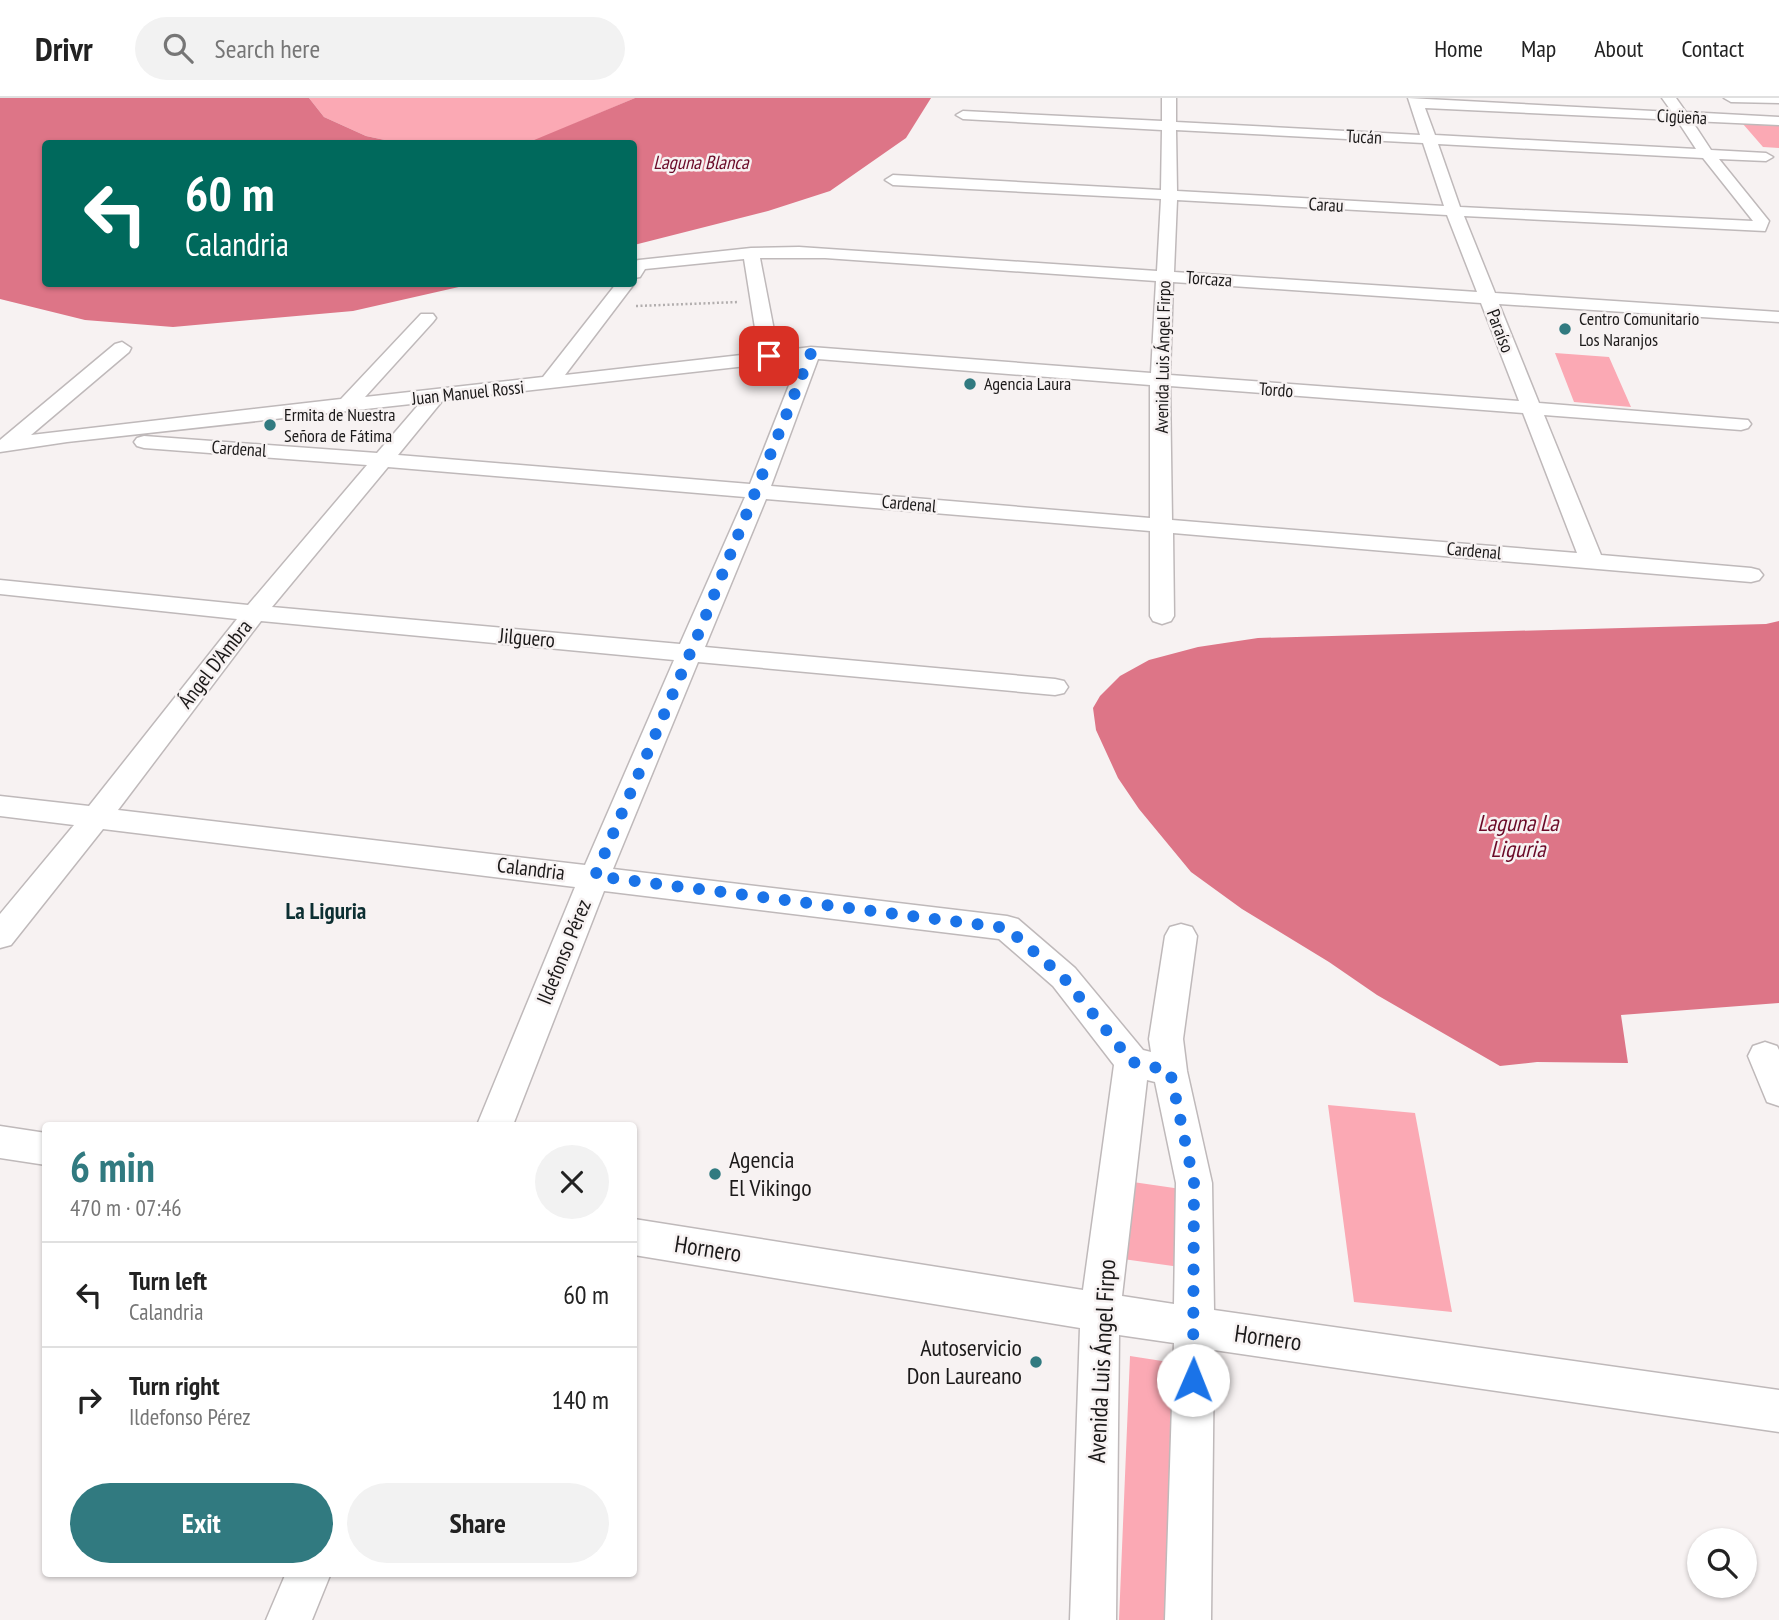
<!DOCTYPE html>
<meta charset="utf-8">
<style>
body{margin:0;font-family:"PT Sans Narrow",sans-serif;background:#f2f2f2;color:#222;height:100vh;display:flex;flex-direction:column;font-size:26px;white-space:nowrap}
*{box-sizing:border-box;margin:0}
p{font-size:23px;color:#767676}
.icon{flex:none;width:38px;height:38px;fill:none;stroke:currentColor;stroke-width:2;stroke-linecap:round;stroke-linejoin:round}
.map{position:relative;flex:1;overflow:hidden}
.panel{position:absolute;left:42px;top:1024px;width:595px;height:455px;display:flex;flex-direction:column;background:#fff;border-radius:7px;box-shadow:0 2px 5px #0004}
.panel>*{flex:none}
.top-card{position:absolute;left:42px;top:42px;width:595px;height:147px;border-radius:7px;box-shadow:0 2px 5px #0004;background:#00695c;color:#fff;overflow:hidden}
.tools{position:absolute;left:1687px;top:1430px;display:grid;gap:14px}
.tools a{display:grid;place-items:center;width:70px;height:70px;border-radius:50%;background:#fff;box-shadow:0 2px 5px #0004;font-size:35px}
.pin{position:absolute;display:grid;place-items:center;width:60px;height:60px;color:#fff;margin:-30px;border-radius:14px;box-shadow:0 4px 10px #0006}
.me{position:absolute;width:77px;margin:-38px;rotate:1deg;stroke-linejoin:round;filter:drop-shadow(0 0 5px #0008)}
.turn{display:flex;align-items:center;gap:24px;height:147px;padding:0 28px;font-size:32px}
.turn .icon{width:91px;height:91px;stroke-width:2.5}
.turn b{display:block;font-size:49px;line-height:60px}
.round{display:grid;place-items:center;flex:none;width:74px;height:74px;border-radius:37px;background:#f2f2f2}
.summary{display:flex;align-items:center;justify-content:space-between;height:119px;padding:0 28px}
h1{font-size:42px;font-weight:700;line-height:52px;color:#317a80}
.button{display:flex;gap:14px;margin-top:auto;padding:14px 28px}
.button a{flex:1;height:80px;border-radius:42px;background:#317a80;color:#fff;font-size:28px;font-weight:700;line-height:80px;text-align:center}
.button a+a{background:#f2f2f2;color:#222}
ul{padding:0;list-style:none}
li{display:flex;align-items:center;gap:21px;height:105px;padding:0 28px;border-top:2px solid #e0e0e0}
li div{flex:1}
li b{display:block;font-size:26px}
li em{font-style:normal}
header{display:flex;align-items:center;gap:42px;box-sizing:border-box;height:98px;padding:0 35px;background:#fff;border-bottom:2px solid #e0e0e0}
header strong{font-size:33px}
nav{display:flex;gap:38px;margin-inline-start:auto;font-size:24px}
.search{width:490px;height:63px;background:#f2f2f2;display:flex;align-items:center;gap:18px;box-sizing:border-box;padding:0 24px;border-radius:38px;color:#767676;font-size:26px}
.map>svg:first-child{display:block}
.green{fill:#fba9b4}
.water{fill:#dd7587}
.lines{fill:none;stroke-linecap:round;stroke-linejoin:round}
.minor-casing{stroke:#bfb9ba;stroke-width:3}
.path{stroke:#b2aeae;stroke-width:2.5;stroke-dasharray:2 2.5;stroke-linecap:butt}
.minor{fill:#fff;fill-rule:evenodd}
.route{stroke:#1a73e8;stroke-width:12;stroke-dasharray:0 21.6}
.poi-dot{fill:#317a80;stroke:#f7f2f2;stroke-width:2.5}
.labels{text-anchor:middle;stroke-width:5;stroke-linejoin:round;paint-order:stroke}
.far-street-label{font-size:18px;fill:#1b1919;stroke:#f7f2f2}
.far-poi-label{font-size:18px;fill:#1b1919;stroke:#f7f2f2;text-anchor:start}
.far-water-label{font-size:19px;font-style:italic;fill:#6a0a28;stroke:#f7f2f2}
.street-label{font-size:21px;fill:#1b1919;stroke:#f7f2f2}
.water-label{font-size:23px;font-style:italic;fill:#6a0a28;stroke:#f7f2f2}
.neighbourhood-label{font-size:23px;font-weight:bold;fill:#0c2f32;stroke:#f7f2f2}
.near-poi-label{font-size:24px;fill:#1b1919;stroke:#f7f2f2;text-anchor:start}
.near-street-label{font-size:24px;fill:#1b1919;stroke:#f7f2f2}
</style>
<header>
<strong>Drivr</strong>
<div class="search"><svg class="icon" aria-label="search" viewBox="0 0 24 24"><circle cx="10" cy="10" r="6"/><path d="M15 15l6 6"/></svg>Search here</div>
<nav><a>Home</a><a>Map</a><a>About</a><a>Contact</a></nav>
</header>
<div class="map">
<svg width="1779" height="1522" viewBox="0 0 1779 1522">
<rect width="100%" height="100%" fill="#f7f2f2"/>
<path class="green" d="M309,0H635L527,46L399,45L366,38L324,19Z
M1743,26L1779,28V50L1763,49Z
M1555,255L1609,259L1631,309L1574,304Z
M1328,1007L1415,1015L1452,1214L1354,1204Z
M1126,1083L1181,1091L1180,1169L1123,1161Z
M1130,1258L1175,1265L1167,1522H1119Z"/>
<path class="water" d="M0,0H309L324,19L366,38L399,45L46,46V186H472L353,213L173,229L85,222L0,201Z
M635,0H931L906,40L830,93L768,113L634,147V46L527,45Z
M1779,523V905L1621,917L1628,965L1537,964L1500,968L1377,897L1329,864L1242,811L1191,774L1139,711L1118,680L1096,632L1093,610L1100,598L1120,578L1149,562L1198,549L1258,540L1766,526Z"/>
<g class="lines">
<g class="minor-casing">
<path id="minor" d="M1162,0H1176V24L1420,37L1408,0L1672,14L1662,0H1676L1686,14L1779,19V27L1692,23L1711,52L1766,55L1773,59L1766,63L1719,61L1769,123L1765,133L1464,118L1495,195L1779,214V224L1499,206L1539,305L1748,322L1751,326L1748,330L1741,332L1544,317L1601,457L1751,470L1759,472L1763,477L1759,482L1751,484L1173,435L1174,518L1171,523L1162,526L1153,523L1150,518V433L766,401L705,549L1055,581L1064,583L1068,589L1064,595L1055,597L698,564L613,771L1007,818L1018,821L1075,870L1143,952L1151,954L1149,941L1165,838L1170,829L1181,826L1192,829L1197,838L1183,941L1187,973L1212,1085L1214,1212L1779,1292V1334L1214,1252L1211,1522H1165L1174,1245L1119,1237L1116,1522H1070L1080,1230L634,1157V1121L1083,1192L1114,967L1053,888L999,841L604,793L513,1027H477L575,789L103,731L11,847L0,850V816L74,727L0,718V698L89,708L237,521L0,496V482L248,507L367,367L144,350L137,348L134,344L137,340L144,338L377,355L420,305L67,344L0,354V342L115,246L122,244L131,250L129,254L31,337L341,301L421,216H433L436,220L433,224L365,299L543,279L616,186H634L565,277L759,255L744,161L645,171L640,179L634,180V163L639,162L751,150L799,149L1157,173L1161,101L893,87L885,82L893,77L1161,92L1162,32L963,21L956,17L963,13L1162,23ZM1425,10L1677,22L1696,51L1435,37ZM1176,32L1423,45L1444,108L1177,93ZM1438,46L1703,60L1753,123L1460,109ZM1177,102L1447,117L1477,194L1174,174ZM760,160H825L1156,183L1151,275L811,249L778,253ZM1173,184L1481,205L1519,303L1170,277ZM818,261L1150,287V420L771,388ZM799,262L750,386L398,357L443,302ZM1170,288L1523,315L1577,455L1172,422ZM388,369L745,399L680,546L272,509ZM261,523L674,562L585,767L118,712ZM1147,982L1155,984L1176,1085L1174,1206L1122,1198Z
M1724,0H1779V5L1731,4Z
M1765,944L1777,948L1779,952V1008L1767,1004L1748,958L1753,948Z
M0,1028L46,1035V1067L0,1060Z
M286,1475H331L312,1522H266Z"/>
</g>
<path class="path" d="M636,208L739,204"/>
<use href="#minor" class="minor"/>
</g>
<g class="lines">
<path class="route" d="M769,258L811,255L700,532L595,778L1007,830L1063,879L1132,964L1170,973L1194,1085L1193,1282"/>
</g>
<g class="poi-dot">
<circle cx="1565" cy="231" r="7"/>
<circle cx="970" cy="286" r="7"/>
<circle cx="270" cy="327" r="7"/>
<circle cx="715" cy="1076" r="7"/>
<circle cx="1036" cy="1264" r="7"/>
</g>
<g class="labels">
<g class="far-street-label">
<text transform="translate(1682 19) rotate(3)" y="6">Cigüeña</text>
<text transform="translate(1364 39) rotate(3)" y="6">Tucán</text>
<text transform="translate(1326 107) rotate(3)" y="6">Carau</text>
<text transform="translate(1209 181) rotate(4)" y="6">Torcaza</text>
<text transform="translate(1500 233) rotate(69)" y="6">Paraíso</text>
<text transform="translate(1163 259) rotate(-89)" y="6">Avenida Luis Ángel Firpo</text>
<text transform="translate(1276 292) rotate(4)" y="6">Tordo</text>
<text transform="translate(468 295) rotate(-6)" y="6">Juan Manuel Rossi</text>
<text transform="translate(239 351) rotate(4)" y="6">Cardenal</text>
<text transform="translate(909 406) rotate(5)" y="6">Cardenal</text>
<text transform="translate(1474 453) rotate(5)" y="6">Cardenal</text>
</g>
<g class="far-poi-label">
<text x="1579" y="227">Centro Comunitario<tspan x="1579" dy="21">Los Naranjos</tspan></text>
<text x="984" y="292">Agencia Laura</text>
<text x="284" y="323">Ermita de Nuestra<tspan x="284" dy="21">Señora de Fátima</tspan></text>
</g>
<g class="far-water-label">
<text x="701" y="71">Laguna Blanca</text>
</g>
<g class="street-label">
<text transform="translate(527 540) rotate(5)" y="7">Jilguero</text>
<text transform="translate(215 566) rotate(-52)" y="7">Ángel D'Ambra</text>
<text transform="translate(531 771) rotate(7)" y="7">Calandria</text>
<text transform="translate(564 854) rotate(-68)" y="7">Ildefonso Pérez</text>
</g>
<g class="water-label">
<text x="1518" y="733">Laguna La<tspan x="1518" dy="26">Liguria</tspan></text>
</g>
<g class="neighbourhood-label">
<text x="326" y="821">La Liguria</text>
</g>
<g class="near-poi-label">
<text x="729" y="1070">Agencia<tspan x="729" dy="28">El Vikingo</tspan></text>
<text x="1022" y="1258" text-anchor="end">Autoservicio<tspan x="1022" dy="28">Don Laureano</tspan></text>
</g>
<g class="near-street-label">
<text transform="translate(708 1151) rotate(9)" y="8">Hornero</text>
<text transform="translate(1268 1240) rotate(8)" y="8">Hornero</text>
<text transform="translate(1102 1263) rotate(-87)" y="8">Avenida Luis Ángel Firpo</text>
</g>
</g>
</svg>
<div class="tools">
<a><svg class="icon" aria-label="search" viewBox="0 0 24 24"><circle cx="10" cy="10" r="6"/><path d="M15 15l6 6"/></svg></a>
</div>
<div class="pin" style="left:769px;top:258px;background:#d93025"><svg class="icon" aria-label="arrive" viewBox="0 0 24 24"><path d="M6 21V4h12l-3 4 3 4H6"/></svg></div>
<svg class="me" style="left:1193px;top:1282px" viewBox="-20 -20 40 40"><circle r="19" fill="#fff"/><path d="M0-13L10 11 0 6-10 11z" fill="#1a73e8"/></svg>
<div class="top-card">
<div class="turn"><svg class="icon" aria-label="left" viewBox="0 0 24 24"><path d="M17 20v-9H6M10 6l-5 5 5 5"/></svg><div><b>60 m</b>Calandria</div></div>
</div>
<section class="panel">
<div class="summary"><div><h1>6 min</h1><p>470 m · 07:46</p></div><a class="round"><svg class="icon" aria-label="close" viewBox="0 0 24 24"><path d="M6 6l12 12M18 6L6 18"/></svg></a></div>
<ul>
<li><svg class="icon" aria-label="left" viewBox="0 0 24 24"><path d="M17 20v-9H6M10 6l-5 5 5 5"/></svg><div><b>Turn left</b><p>Calandria</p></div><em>60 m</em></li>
<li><svg class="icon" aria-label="right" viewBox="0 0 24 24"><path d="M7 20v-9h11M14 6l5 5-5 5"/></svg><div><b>Turn right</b><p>Ildefonso Pérez</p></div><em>140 m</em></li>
</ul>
<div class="button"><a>Exit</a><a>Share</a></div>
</section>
</div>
